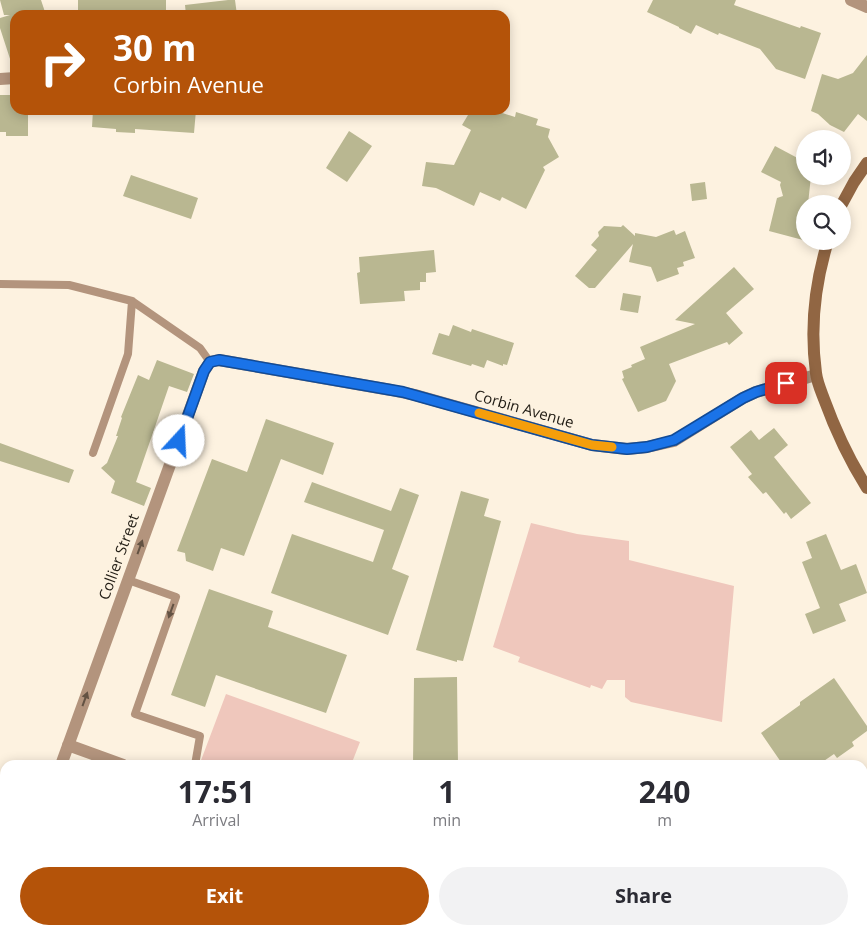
<!DOCTYPE html>
<style>
body{margin:0;font-family:"Open Sans",sans-serif;background:#f2f2f3;color:#2b2b33;height:100vh;display:flex;flex-direction:column;font-size:19px;white-space:nowrap}
*{box-sizing:border-box;margin:0}
p{font-size:16px;color:#7c7c81}
.icon{flex:none;width:28px;height:28px;fill:none;stroke:currentColor;stroke-width:2;stroke-linecap:round;stroke-linejoin:round}
.map{position:relative;flex:1;overflow:hidden}
.drawer{position:absolute;left:0px;top:760px;width:868px;height:175px;display:flex;flex-direction:column;background:#fff;border-radius:15px 15px 0 0;box-shadow:0 2px 12px #0003}
.drawer>*{flex:none}
.guide{position:absolute;left:10px;top:10px;width:500px;height:105px;border-radius:15px;box-shadow:0 2px 12px #0003;background:#b45309;color:#fff;overflow:hidden}
.buttons{position:absolute;left:796px;top:130px;display:grid;gap:10px}
.buttons a{display:grid;place-items:center;width:55px;height:55px;border-radius:50%;background:#fff;box-shadow:0 2px 12px #0003;font-size:25px}
.pin{position:absolute;display:grid;place-items:center;width:42px;height:42px;color:#fff;margin:-21px;border-radius:10px;box-shadow:0 2px 8px #0006}
.me{position:absolute;width:55px;margin:-28px;rotate:20deg;stroke-linejoin:round;filter:drop-shadow(0 0 4px #0008)}
.turn{display:flex;align-items:center;gap:18px;height:105px;padding:0 20px;font-size:22px}
.turn .icon{width:65px;height:65px;stroke-width:2.5}
.turn b{display:block;font-size:35px;line-height:42px}
.eta{display:flex;justify-content:space-evenly;align-items:center;height:85px;text-align:center}
.eta b{font-size:30px;font-weight:700;line-height:35px}
.cta{display:flex;gap:10px;margin-top:auto;padding:10px 20px}
.cta a{flex:1;height:58px;border-radius:30px;background:#b45309;color:#fff;font-size:20px;font-weight:700;line-height:58px;text-align:center}
.cta a+a{background:#f2f2f3;color:#2b2b33}
.map>svg:first-child{display:block}
.green{fill:#efc7bc}
.building{fill:#b9b791}
.lines{fill:none;stroke-linecap:round;stroke-linejoin:round}
.service{stroke:#b3947d;stroke-width:8}
.minor{stroke:#b3947d;stroke-width:12}
.secondary{stroke:#916643;stroke-width:12}
.oneway{fill:#635243}
.route-casing{stroke:#114b97;stroke-width:12}
.route{stroke:#1a73e8;stroke-width:9}
.slow{stroke:#f59e0b;stroke-width:9}
.labels{text-anchor:middle;stroke-width:4;stroke-linejoin:round;paint-order:stroke}
.street-label{font-size:15px;fill:#211c14;stroke:#fdf2e0}
</style>
<div class="map">
<svg width="867" height="935" viewBox="0 0 867 935">
<rect width="100%" height="100%" fill="#fdf2e0"/>
<path class="green" d="M531,523L577,534L629,541V560L734,586L722,722L631,702L625,697V680H607L602,689L591,685L590,688L518,662L520,657L493,647Z
M226,694L360,742L351,765H206L200,763Z
M232,930H259L273,935H230Z"/>
<path class="building" d="M0,0H41L46,15H15V65H12L0,28V18L10,15H4Z
M78,0H166V15H78Z
M228,0H235L237,15H186L185,5Z
M653,0H736L734,5L800,28L801,26L821,33L805,79L776,69L760,49L719,33L718,35L696,25L691,34L679,28V27L647,12Z
M867,55V121L858,114L844,132L830,125L818,114L811,111L822,74L838,79L853,73Z
M0,95H15V110H28V136H6V132H0Z
M93,110H196L194,133L135,129V133L116,132V129L92,127Z
M471,110H493L515,117L516,112L538,119L536,125L550,129L548,137L559,157L543,167L545,170L526,209L502,197L500,201L480,192L474,206L436,188L422,186L426,162L454,165L471,130L462,125Z
M349,131L372,146L347,182L326,168Z
M775,146L805,162V176H811L808,204H805L803,240L769,231L777,198L783,196L780,185L781,182L761,172Z
M131,175L198,198L191,219L123,196Z
M705,182L707,199L692,201L690,184Z
M623,225L635,236V233L656,237L674,230L676,235L685,231L695,258L683,262L684,266L677,268L679,274L657,282L651,267L629,262L633,244L595,288H589L575,276L597,250L591,245L599,236L598,232L604,226L621,227Z
M434,250L436,272L426,273V282H420V290L404,291L405,301L360,304L357,273L360,272L359,257Z
M734,267L754,289L726,313L743,333L729,345L727,342L669,364L676,381L666,401L638,412L622,379L624,378L622,371L632,367L631,365L645,359L640,347L695,324L675,320Z
M623,293L641,296L638,313L620,310Z
M453,325L471,332L472,329L514,343L507,365L503,364V366L487,360L484,368L472,364L471,366L432,354L439,333L449,336Z
M157,360L194,374L187,392L169,386L136,482L151,488L144,506L111,493L115,481L101,468L107,463L118,436H116L122,418L121,417L138,375L149,380Z
M266,419L334,443L323,475L281,459L244,556L221,548L213,571L186,561L185,553L177,551L212,459L247,472Z
M774,428L788,445L774,457L811,503L791,519L786,512L784,514L766,492L763,494L748,477L752,474L730,447L751,430L759,440Z
M0,443L74,470L69,483L0,461Z
M312,482L391,511L400,488L419,495L392,569L409,576L388,635L271,593L292,534L373,562L384,530L304,502Z
M461,491L489,499L484,516L501,521L463,661L457,660V662L416,650Z
M826,534L841,570L856,564L867,593L839,604L846,621L813,634L805,614L820,608L802,562L812,558L806,542Z
M209,589L273,611L268,627L347,655L326,713L216,675L205,707L171,695Z
M457,677L458,765H413L414,678Z
M834,678L867,726V731L852,742L854,746L837,758L834,754L818,765H783L761,733L800,705V702Z"/>
<g class="lines">
<path class="service" d="M0,284L69,285L132,301L200,348L210,362
M93,453L128,354L132,301
M128,580L176,597L135,714L200,736L195,765"/>
<path class="minor" d="M851,0L867,7
M0,79L15,78
M68,745L123,765
M61,765L204,371L210,362L219,360L391,390L415,395L592,445L627,449L647,447L674,441L743,398L756,392L816,375
M0,935L5,922
M404,935V930"/>
<path class="secondary" d="M842,204L854,182L867,163
M828,241C815,283 810,329 816,373C817,382 821,391 824,399C836,432 848,458 867,488
M862,806L867,803
M719,935L723,930"/>
</g>
<defs><path id="oneway-solid" d="M-6-.8H1V-3.2L6.5 0L1 3.2V.8H-6Z" transform="scale(1.25)"/></defs>
<g class="oneway">
<use href="#oneway-solid" transform="translate(140 547) rotate(-70)"/>
<use href="#oneway-solid" transform="translate(171 611) rotate(110)"/>
<use href="#oneway-solid" transform="translate(85 699) rotate(-70)"/>
</g>
<g class="lines">
<g class="route-casing">
<path id="route" d="M179,441L204,371L210,362L219,360L403,392L592,445L627,449L647,447L674,440L743,398L756,392L786,383"/>
</g>
<use href="#route" class="route"/>
<path class="slow" d="M479,413L592,445L612,447"/>
</g>
<g class="labels">
<g class="street-label">
<text transform="translate(524 409) rotate(16)" y="5">Corbin Avenue</text>
<text transform="translate(119 557) rotate(-70)" y="5">Collier Street</text>
</g>
</g>
</svg>
<div class="buttons">
<a><svg class="icon" aria-label="sound" viewBox="0 0 24 24"><path d="M4 9h4l5-4v14l-5-4H4zM17 9q2 3 0 6"/></svg></a>
<a><svg class="icon" aria-label="search" viewBox="0 0 24 24"><circle cx="10" cy="10" r="6"/><path d="M15 15l6 6"/></svg></a>
</div>
<div class="pin" style="left:786px;top:383px;background:#d93025"><svg class="icon" aria-label="arrive" viewBox="0 0 24 24"><path d="M6 21V4h12l-3 4 3 4H6"/></svg></div>
<svg class="me" style="left:179px;top:441px" viewBox="-20 -20 40 40"><circle r="19" fill="#fff"/><path d="M0-13L10 11 0 6-10 11z" fill="#1a73e8"/></svg>
<div class="guide">
<div class="turn"><svg class="icon" aria-label="right" viewBox="0 0 24 24"><path d="M7 20v-9h11M14 6l5 5-5 5"/></svg><div><b>30 m</b>Corbin Avenue</div></div>
</div>
<section class="drawer">
<div class="eta">
<div><b>17:51</b><p>Arrival</p></div>
<div><b>1</b><p>min</p></div>
<div><b>240</b><p>m</p></div>
</div>
<div class="cta"><a>Exit</a><a>Share</a></div>
</section>
</div>
